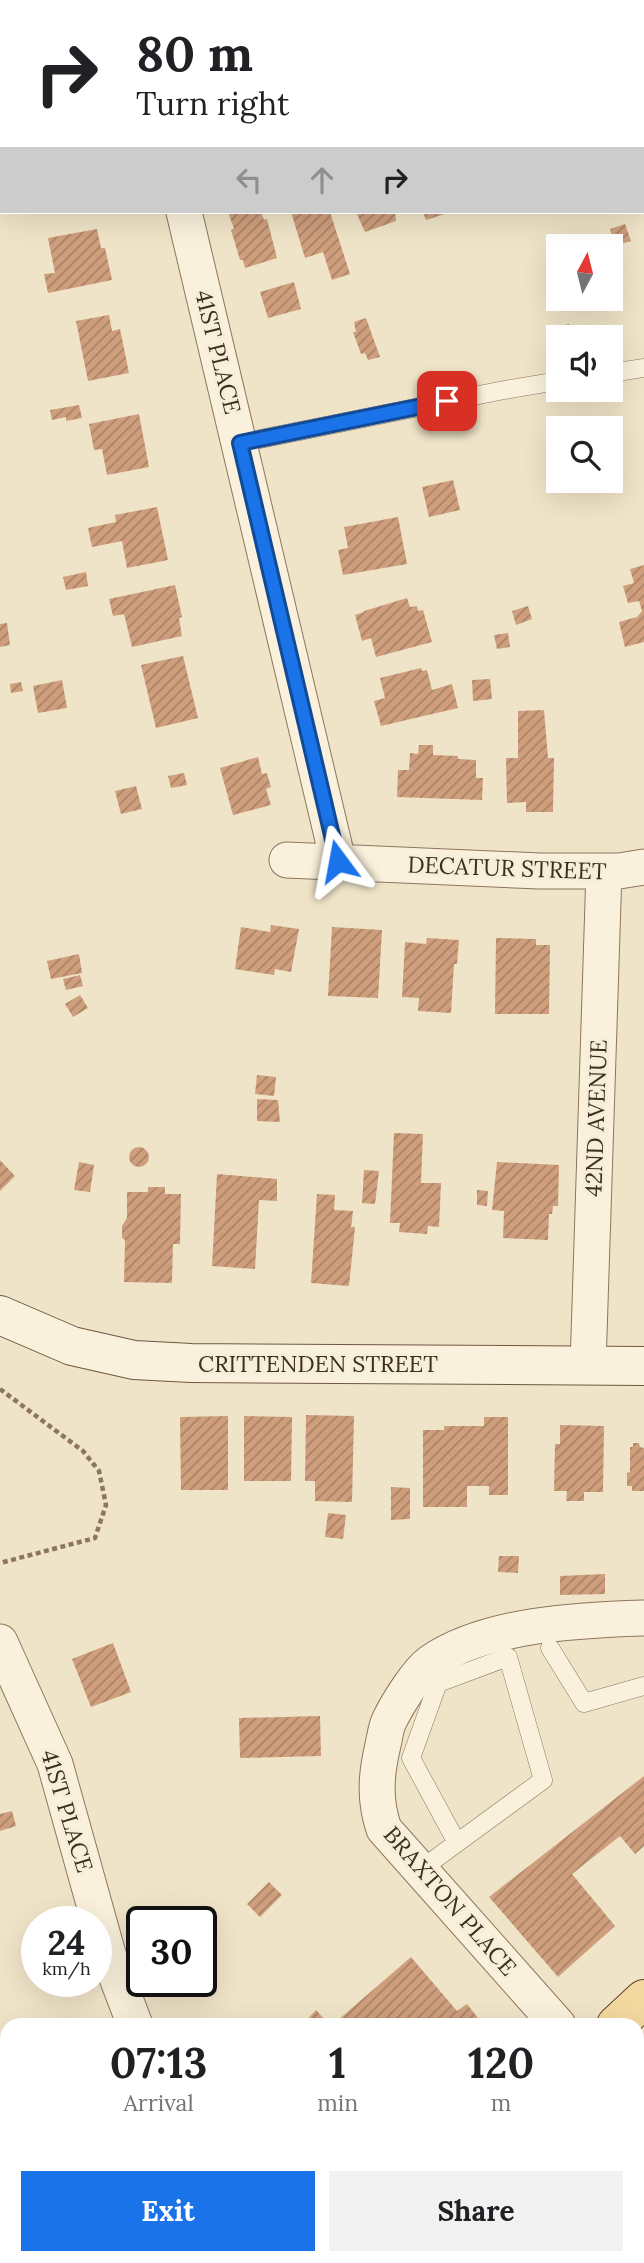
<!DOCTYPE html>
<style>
body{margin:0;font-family:Lora,serif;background:#f2f2f2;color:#202124;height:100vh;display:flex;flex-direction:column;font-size:26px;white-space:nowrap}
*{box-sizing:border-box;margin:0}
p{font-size:23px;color:#757577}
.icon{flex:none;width:38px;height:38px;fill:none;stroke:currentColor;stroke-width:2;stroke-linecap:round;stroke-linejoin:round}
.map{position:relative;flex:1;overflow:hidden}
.drawer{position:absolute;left:0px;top:2018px;width:644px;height:247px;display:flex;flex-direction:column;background:#fff;border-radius:21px 21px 0 0;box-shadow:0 7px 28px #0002}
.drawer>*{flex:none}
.top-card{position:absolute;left:0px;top:0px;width:644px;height:214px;box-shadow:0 7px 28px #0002;background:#fff;color:#202124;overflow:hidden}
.needle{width:46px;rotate:7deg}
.fabs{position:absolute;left:546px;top:234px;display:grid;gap:14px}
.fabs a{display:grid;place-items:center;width:77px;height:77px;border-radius:0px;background:#fff;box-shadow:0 7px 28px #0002;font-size:35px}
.speed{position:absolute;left:21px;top:1906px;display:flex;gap:14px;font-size:35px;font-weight:700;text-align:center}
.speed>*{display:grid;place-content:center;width:91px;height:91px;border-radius:50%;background:#fff;box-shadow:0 7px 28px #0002;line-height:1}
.speed small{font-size:18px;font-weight:400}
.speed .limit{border:4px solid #111;border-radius:10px;background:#fff;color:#111}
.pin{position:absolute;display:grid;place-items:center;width:60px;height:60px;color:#fff;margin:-30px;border-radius:14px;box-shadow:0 4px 10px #0006}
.me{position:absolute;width:77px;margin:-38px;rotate:347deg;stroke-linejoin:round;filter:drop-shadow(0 0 5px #0008)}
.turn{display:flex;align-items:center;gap:24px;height:147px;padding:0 21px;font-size:32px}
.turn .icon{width:91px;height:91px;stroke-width:2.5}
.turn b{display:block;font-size:49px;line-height:60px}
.lanes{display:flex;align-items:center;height:66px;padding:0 21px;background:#0003;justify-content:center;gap:35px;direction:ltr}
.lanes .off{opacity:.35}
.eta{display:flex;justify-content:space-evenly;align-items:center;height:119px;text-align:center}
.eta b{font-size:42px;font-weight:800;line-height:49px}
.action{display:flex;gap:14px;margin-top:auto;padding:14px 21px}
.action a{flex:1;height:80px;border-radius:0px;background:#1a73e8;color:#fff;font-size:28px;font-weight:800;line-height:80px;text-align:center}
.action a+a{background:#f2f2f2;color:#202124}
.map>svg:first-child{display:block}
.forest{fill:url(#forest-crowns)}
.park{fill:url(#park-dots)}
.building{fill:url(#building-hatch)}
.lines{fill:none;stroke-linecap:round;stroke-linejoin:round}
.lane-casing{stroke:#8d765c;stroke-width:19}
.street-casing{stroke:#8d765c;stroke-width:37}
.secondary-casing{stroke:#6f573f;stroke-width:40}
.primary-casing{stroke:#5b4430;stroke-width:40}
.path{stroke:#8d765c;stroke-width:4.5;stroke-dasharray:5 3.5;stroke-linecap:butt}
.lane{stroke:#faf1dc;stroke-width:18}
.street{stroke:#faf1dc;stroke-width:35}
.secondary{stroke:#faf1dc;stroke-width:38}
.primary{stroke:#f3d9a0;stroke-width:38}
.route-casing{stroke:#114b97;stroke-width:18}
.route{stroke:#1a73e8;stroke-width:12}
.labels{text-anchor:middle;stroke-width:6;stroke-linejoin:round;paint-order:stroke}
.street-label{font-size:23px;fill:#3d2e20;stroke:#f7eed8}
</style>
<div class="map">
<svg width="644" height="2263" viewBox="0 0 644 2263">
<defs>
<pattern id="forest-crowns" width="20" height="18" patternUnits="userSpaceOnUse" patternTransform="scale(1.75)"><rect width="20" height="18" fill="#c9cf9b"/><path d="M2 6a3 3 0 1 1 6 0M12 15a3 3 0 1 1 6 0" fill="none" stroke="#aeb285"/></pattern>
<pattern id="park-dots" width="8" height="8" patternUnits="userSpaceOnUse" patternTransform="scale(1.75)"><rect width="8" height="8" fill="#c9cf9b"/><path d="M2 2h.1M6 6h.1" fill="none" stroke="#aeb285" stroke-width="1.8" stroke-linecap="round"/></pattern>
<pattern id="building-hatch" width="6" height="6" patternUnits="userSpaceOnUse" patternTransform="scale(1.75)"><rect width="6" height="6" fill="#cf9f7d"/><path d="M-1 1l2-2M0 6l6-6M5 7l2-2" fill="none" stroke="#a98266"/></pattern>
</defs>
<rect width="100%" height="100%" fill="#f0e4c8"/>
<path class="forest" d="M0,2075L7,2082V2224L0,2225Z"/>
<path class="park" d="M0,2137L7,2144V2258H131L137,2263H0Z"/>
<path class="building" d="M228,212H261L264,220L267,219L277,258L245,268L243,260H240L231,230L234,229Z
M291,212H330L350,274L332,280L323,252L305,258Z
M356,212H395L396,221L365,232Z
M423,212H451L426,220Z
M625,224L631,241L615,246L610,229Z
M97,229L101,248H105L112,280L48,293L44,274L55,273L48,238Z
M558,251V263L553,265L551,253Z
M294,282L301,309L268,318L260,292Z
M109,315L112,331L120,329L129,373L88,381L76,321Z
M366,318L380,357L368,360L365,353L361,354L353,332H356L354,322Z
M569,324L573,338H558V352L551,329Z
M79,405L82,418L66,421V417L52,420L50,410Z
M139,414L149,467L107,475L102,449L94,450L89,424Z
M453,480L460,510L429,517L422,487Z
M157,507L168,560L127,568L122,541L92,547L88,528L116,522L115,515Z
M398,517L407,564L343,575L338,550L348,548L344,527Z
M644,565V642L625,647L619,622L637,617L642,611L639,601L628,603L623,586L634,583L630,569Z
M86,572L88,586L66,590L63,577Z
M175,585L182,617L179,618L182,636L132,647L124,614L113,616L109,599Z
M407,598L410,607L417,606L418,611L423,610L432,642L376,657L371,638L362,641L355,615L364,612V611Z
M528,606L532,619L516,625L512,611Z
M7,623L10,645L0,647V624Z
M508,633L510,647L497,649L494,635Z
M183,656L198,718L156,728L141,665Z
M421,668L422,671L427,670L432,690L452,684L458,708L381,726L374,701L385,698L380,678Z
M490,679L492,699L473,701L472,680Z
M62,680L67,708L38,713L33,686Z
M21,682L23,691L11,693L10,684Z
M544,710L548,758H554L553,812H526V802L507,803L506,758H518V711Z
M419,745H433V755L458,756V759L476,760V778H483L482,800L397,797L398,770H409L410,753L418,754Z
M258,757L262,774L267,773L271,787L266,789L271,805L233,815L220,768Z
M184,773L187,785L171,788L168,776Z
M136,786L142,809L121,814L115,791Z
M271,925L299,929L291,972L275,969L274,975L235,969L241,927L270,932Z
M332,927L382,930L378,998L328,996Z
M427,938L459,940L457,964H454L451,1013L418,1011L419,998L402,997L405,942L426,944Z
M496,938L536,939V945H550L549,1014H495Z
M79,954L82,973L51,979L47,961Z
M80,975L83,986L66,990L63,979Z
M80,995L88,1008L73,1017L65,1004Z
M257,1075L276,1077L274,1096L255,1094Z
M257,1099L278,1100L280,1122L257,1121Z
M394,1133L423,1134L421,1183H441L439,1227L428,1226L427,1234L399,1232L400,1223H390Z
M129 1157a10 10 0 1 1 20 0a10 10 0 1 1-20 0Z
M0,1160L15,1176L0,1191Z
M79,1162L94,1165L90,1192L74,1190Z
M497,1162L559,1165L558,1206H553L552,1214H549L548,1240L503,1238L504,1211L492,1210Z
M364,1170L379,1171L375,1204L362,1203Z
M217,1174L277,1179V1201L259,1200L255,1269L212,1266Z
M148,1187H165V1194H181L180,1244H173L172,1283L124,1282L125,1240L122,1238V1226L127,1218V1192H148Z
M477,1190L488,1191L487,1206L477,1205Z
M317,1194L335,1195L334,1210L353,1211L351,1227H355L349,1286L311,1283Z
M306,1415L354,1416L352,1502L315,1501V1481H305Z
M228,1416V1490H181L180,1417Z
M244,1416L292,1417L291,1481H244Z
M484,1417H508V1495H489V1486H467V1507H423V1430H444V1426H484Z
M560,1425L604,1426L603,1492H584V1501H566L567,1491H554L555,1444H560Z
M633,1443H639L640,1447L644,1448V1491H632V1486H627V1473L630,1472V1447H633Z
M391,1487L410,1488V1519L391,1520Z
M328,1513L346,1515L343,1539L325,1537Z
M499,1556H519L518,1573L498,1572Z
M605,1574V1594L560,1595V1576Z
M113,1643L131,1692L91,1707L72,1659Z
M320,1716L321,1756L240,1758L239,1718Z
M644,1776V1846L635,1854L620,1836L572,1874L615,1926L558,1977L489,1897Z
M12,1811L16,1826L0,1831V1814Z
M269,1882L282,1895L260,1917L247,1904Z
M411,1957L457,2011L467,2004L478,2018L470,2025H338L337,2021Z
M316,2010L327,2022L324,2025H302Z"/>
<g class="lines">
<g class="lane-casing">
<path id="lane" d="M642,68L644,76
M611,373L644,368
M240,443L499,391L558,381
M550,1648L584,1703L644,1686
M420,1870L543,1780L508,1657L438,1683L411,1758L457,1843"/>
</g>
<g class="street-casing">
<path id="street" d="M133,0L134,2
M642,19H644
M184,212L338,861
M287,860L540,871H619L644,867
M588,1366L604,871
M0,1642L55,1764L108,1954L135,2025
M558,2025L384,1829C374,1800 376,1774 383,1745C385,1736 386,1726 390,1719C398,1703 417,1672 431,1662C486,1624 579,1620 644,1618
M222,2258L224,2263"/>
</g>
<g class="secondary-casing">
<path id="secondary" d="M0,1315L72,1346L134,1360L191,1363L644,1366"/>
</g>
<g class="primary-casing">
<path id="primary" d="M616,2025L644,1999
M637,2095L644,2089
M326,2263L333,2258
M455,2263L461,2258"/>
</g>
<path class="path" d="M0,1389L83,1451L99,1471L106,1505L95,1538L0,1563
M637,2152L644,2146
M508,2263L514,2258"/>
<use href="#lane" class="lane"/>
<use href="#street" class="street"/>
<use href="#secondary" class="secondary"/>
<use href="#primary" class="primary"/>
</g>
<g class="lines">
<g class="route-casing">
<path id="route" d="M338,861L240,443L447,401"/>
</g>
<use href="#route" class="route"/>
</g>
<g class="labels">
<g class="street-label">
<text transform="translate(218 352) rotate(76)" y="8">41ST PLACE</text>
<text transform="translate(507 868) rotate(2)" y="8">DECATUR STREET</text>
<text transform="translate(596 1118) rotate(-88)" y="8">42ND AVENUE</text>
<text x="318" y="1372">CRITTENDEN STREET</text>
<text transform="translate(67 1811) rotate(73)" y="8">41ST PLACE</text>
<text transform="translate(450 1901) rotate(49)" y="8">BRAXTON PLACE</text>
</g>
</g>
</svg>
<div class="fabs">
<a><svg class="needle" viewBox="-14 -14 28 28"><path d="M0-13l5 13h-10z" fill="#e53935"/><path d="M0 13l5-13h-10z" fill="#757577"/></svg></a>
<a><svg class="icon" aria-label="sound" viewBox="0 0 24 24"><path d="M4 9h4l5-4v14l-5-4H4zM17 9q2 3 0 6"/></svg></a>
<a><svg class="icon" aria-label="search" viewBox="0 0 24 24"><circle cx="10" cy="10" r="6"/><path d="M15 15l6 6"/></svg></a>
</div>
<div class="speed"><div>24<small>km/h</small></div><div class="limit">30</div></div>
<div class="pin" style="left:447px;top:401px;background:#d93025"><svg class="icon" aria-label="arrive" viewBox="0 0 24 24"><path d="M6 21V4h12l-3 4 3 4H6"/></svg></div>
<svg class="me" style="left:338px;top:861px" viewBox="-20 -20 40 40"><path d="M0-17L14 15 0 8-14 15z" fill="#1a73e8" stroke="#fff" stroke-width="4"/></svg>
<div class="top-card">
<div class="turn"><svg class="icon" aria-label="right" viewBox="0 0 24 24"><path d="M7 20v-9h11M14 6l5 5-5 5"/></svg><div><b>80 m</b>Turn right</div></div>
<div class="lanes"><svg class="icon off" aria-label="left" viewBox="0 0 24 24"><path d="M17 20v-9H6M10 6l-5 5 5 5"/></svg><svg class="icon off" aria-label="ahead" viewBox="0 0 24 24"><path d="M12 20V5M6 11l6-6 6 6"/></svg><svg class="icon" aria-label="right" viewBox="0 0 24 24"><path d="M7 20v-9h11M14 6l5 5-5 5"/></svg></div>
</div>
<section class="drawer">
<div class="eta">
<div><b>07:13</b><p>Arrival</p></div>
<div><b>1</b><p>min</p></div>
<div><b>120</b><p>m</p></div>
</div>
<div class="action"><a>Exit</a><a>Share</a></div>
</section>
</div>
